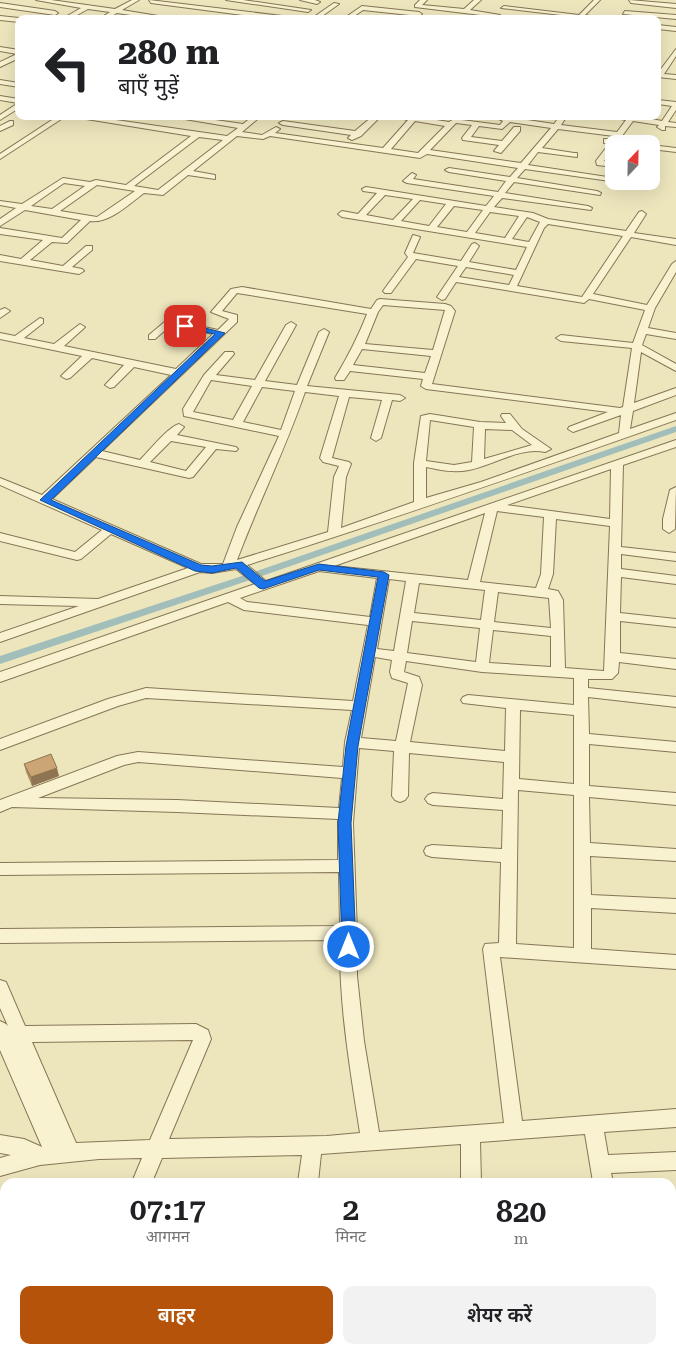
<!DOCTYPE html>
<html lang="hi">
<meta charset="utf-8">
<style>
body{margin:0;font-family:"Roboto Serif","Noto Sans Devanagari",serif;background:#f2f2f2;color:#202124;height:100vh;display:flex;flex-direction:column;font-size:19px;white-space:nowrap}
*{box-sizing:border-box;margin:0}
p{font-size:16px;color:#757577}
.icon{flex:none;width:28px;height:28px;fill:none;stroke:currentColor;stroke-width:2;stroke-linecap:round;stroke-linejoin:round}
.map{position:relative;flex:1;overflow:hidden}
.sheet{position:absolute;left:0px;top:1178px;width:676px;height:176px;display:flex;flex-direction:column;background:#fff;border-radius:15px 15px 0 0;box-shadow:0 5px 20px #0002}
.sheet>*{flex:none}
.hud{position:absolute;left:15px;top:15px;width:646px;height:105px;border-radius:10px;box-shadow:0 5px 20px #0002;background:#fff;color:#202124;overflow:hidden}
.needle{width:32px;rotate:22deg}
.fabs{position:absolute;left:605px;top:135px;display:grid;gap:10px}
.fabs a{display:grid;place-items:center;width:55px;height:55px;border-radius:10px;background:#fff;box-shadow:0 5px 20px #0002;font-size:25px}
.pin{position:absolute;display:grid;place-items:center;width:42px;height:42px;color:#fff;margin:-21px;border-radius:10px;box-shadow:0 2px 8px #0006}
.me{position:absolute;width:55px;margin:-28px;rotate:0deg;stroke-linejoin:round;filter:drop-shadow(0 0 4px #0008)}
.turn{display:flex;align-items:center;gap:18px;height:105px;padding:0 20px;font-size:22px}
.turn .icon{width:65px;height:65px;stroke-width:2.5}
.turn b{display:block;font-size:35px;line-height:42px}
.eta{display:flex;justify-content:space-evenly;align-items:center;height:85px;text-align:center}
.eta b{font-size:30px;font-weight:600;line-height:35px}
.button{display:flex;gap:10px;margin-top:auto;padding:10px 20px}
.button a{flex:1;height:58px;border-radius:10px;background:#b45309;color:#fff;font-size:20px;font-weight:600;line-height:58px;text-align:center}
.button a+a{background:#f2f2f2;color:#202124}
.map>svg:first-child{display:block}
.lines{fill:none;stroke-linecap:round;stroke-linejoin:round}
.canal{fill:#a1beba;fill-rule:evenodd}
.minor-casing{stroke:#857656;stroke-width:2}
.minor{fill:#f8f2d0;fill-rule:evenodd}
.wall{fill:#af8e63}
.shaded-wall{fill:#8e7450}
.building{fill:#cba573;stroke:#8e7450}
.route{fill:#1a73e8;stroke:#114b97}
</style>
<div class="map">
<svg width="676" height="1353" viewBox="0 0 676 1353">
<rect width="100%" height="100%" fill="#ede6bd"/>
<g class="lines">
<path class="canal" d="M676,426V432L259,577L0,664V656L251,573Z"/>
<g class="minor-casing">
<path id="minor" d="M36,0H51L115,9L132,0H139L122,10L176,19H158L117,13L107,19H99L110,12L88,9L70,19H62L81,8Z
M149,0L282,16L285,18L274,19L151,3Z
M226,0H243L311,10L308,12Z
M300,0H315L320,2L317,4Z
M420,0H427L422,5L464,9L474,0H481L470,10L500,15L497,17L415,7V5Z
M594,0H600L585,15L594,17L595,19L501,8L504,6L579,15Z
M629,0L676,4V8L631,3Z
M0,3L55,11L58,13L55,15L0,7Z
M334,3L339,4L318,19H311Z
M362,6L419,12L422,14L419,16L363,10L350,19H343Z
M625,11L676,15V19L623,14Z
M0,16L19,18L21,19H19V22L0,20Z
M658,25L676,27V31L658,29Z
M0,47L19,50V58L0,67V62L17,54L0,51Z
M676,49V56L664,74L676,75V79L658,77V73Z
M0,80L19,83V87L0,84Z
M0,96L19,99V108L0,120V115L18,103L0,100Z
M658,100L676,102V110L668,122L676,123V127L665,126V130H662L657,127L659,125L633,121L619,140L634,144H614V147L604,161L614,163V167L597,165L596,161L609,144L604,143V139H612L614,136L558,129L542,148L574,153H577V157L538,152L528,165L614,178V181L617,182L525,169L517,178L597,191L601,193L600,195L514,182L505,193L588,206L592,208L591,210L502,198L494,207L533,213L548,219L626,231L639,212L642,211L646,214L634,233L676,239V245L631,237L593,294L647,305L672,264L676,261V272L655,308L648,328L676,333V339L646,334L642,345L676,364V371L641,352L634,403L676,388V395L633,411L630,429L676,413V420C534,470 391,520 247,565L266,581L676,440V447L623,465L621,547L676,553V561L621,554V569L676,576V584L621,577L620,613L676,619V627L620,621V653L676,659V669L619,662L618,673L612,679H588V688L676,697V707L588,697L589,734L676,742V752L589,744V786L676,793V805L589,797L590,843L676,849V861L590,856L591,895L676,899V913L591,908V949L676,955V969L500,957L522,1121L676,1109V1127L604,1132L608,1155L676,1152V1170L611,1173L613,1182H593L585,1134L480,1142L481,1182H461V1144L321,1154L318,1182H298L302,1155L162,1158L152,1182H132L142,1158L99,1159L40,1165L0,1176V1158L11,1155L0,1153V1135L24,1139L42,1147L0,1050V1021L6,1024L8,1026L0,1008V980L6,982L25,1026L196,1024L208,1030L211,1039L169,1139L327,1136L360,1133C350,1069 339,1005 340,940L0,943V929L340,926L339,872L0,875V863L338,860V819L177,812L12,807L0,812V800L117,756L138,752L343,767L345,742L352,710L146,698L118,706L0,750V739L108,699L146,688L353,701L368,625L244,610L228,602L0,682V672L255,584L236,569L212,573L200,572L0,642V633L79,606L0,604V596L98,599L188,568L111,534L81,559L77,560L0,541V533L75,552L102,530L0,485V478L42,495L171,375L134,367L114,387L110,388L105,385L124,365L92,358L70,378L66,379L61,376L82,356L0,339V333L15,336L40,318L43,319V323L24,338L54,344L80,324L85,327L83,329L64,346L176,369L213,334L171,325L155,339H149V335L180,309L185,312L176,321L218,330L229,319L211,312L231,289L242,287L371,309L377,300L380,299L445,304L451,306L455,311L432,384L620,408L623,407L632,348L561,341L556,338L561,335L633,343L645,310L589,299L584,303L456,282L445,299L442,300L437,297L458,266L416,259L391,293H385L383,291L408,257L405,253L413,235L420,237L413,253L461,261L472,244L475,243L479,246L469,262L516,270L527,247L342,217L338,214L342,211L358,214L377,193L363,191L362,189L366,187L486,206L494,196L407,183L403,181L412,173L416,175L413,179L498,192L506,181L449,172L445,170L449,168L510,177L518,168L427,154L420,158L270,136L263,139L237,136L193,171L215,175V179L188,175L163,195L144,193C129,204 109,224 90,221L67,243L52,242L30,260L63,266L86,246H92V250L72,267L82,269L84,271L79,274L0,261V255L21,259L43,240L0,234V228L62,238L81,220L25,210L0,226V219L16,208L0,205V201L22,204L63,178L90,182L96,180L126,185L191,136L68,116H88L227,136L238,128L167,116H187L243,124L253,116H261L242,132L262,135L276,127L280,129L275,133L383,148L408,120L391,116H411L449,122L454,119L500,125L503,121L499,119L503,117L515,116L514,118L554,124L560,116H567L561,125L617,132L626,120L606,116H636L662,121L672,106L658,104ZM415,121L445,126L418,153L391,149ZM510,122L551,128L521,163L430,150L456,123L472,125L462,138L463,140L499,145L494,151L501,153L520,131V127H514L502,141L471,137L479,126L502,129ZM199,137L223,140L158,190L134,186ZM64,183L85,186L52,209L31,206ZM97,185L135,191L97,217L60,211ZM385,195L413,199L393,220L366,215ZM420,200L446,204L429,226L401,221ZM454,206L483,210L467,232L437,227ZM490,212L519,216L505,238L475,233ZM527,217L540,222L529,242L512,239ZM548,224L623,236L582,297L517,286L544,228ZM466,267L514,275L509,285L459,277ZM237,293L367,314C358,337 347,358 335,378L336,380H344L350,371L423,379L421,386L426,389L608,412L569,427L568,429L573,432L621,415L619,433L481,482L426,498V467C440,470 454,473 469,470C492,466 521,446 545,452L551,449L522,429L510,414H502L501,416L506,423L480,422L430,414L421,416L414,463V502L341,528L346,477L351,464L349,462L332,458L349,397L382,400L371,438L376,441L381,438L392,400L400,401L405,398L400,395L307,386L329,332L324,329L319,332L297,385L265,381L296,325L291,322L286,325L255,380L216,375L234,354L233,352H225L204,375L183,409L184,416L279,436L237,527L223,564H201L52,499L96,457L189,478L193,477L216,449L236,451L238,449L236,447L177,435L184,427L179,424C168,427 149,451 140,460L102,451L237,322V315L222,311ZM383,305L445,310L433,350L365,344L378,312ZM362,349L431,356L425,373L353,365ZM211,380L252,386L233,420L193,412ZM262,387L295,391L281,430L243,422ZM305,392L339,396L320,458L323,462L339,466L334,477L328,532L237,560C258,504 285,450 305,392ZM430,420L474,427L472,462L454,465L426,461ZM485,429L512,430L532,445L484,459ZM171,441L206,447L186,471L150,462ZM611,469L610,519L507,505ZM497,511L544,517L541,574L536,588L480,582ZM485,513L468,580L334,566ZM556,519L610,526L604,671L565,668L563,600L558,591L548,589L553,574ZM319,571L377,578L370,617L247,602L240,598ZM389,579L406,581L394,651L377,649ZM419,583L485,590L481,620L414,613ZM498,592L549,598L551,628L494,622ZM412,621L480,628L476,662L407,653ZM493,630L551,636V667L489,663ZM375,657L392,660L390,672L392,678L408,683L396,741L361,738ZM406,661L482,672L574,678V705L468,695L463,697L461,700L463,703L506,708L505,751L410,742L422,685L419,677L404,672ZM520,710L574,715V784L519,779ZM359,748L394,751L392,796L395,800L400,802L405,800L408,796L409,753L504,762L503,799L433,793L428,795L425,799L428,803L433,805L503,810L502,849L432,845L426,847L424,851L426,855L432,857L501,862L499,943L485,944L483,949L504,1123L379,1132L364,1041L357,976V933L353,823ZM138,762L342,778L339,808L177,800L38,798L124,765ZM518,790L574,795V948L516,944ZM193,1040L150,1140L76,1143L32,1042Z
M58,116H66L0,159V154Z
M373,116H381L361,136L352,140L348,138L351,135L283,125L279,123L283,121L355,131Z
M10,121H13V125L0,131V126Z
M651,145L676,148V152L651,149Z
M5,308L10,311L0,318V310Z
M676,487L675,529L669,533L663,529V519L670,490Z
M69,1349H91V1353H69Z
M275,1349H297V1353H275Z
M399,1349H464L466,1353H398Z
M615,1349H637L638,1353H616Z"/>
</g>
<use href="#minor" class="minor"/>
</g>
<path class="wall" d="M24,764L59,776L32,786L26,772Z"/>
<path class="shaded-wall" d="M57,768L59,776L32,786L31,777Z"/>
<path class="building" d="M51,754L57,768L31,777L24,764Z"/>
<path class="route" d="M185,323L225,333L51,500L201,565L212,566L242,562L265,581L319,564L384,572L389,575L358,746L351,823L356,947L354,951L349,953L344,951L342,947L338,823L346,746L378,577L319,570L263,589L259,588L236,568L212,573L195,571L40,500L215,334L183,328V324Z"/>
</svg>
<div class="fabs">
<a><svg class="needle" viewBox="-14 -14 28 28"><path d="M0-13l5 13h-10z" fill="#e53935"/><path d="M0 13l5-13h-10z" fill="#757577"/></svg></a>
</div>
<div class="pin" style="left:185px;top:326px;background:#d93025"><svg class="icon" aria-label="arrive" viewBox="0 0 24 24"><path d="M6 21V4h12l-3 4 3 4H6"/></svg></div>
<svg class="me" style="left:349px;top:947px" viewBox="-20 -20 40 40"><circle r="17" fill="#1a73e8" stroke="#fff" stroke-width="3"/><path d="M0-11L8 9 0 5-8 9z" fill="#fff"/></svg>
<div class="hud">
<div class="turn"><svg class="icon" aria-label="left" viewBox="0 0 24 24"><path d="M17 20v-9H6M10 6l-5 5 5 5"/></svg><div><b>280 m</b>बाएँ मुड़ें</div></div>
</div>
<section class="sheet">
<div class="eta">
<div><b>07:17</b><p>आगमन</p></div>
<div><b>2</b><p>मिनट</p></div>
<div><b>820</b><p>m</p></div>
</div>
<div class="button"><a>बाहर</a><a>शेयर करें</a></div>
</section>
</div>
